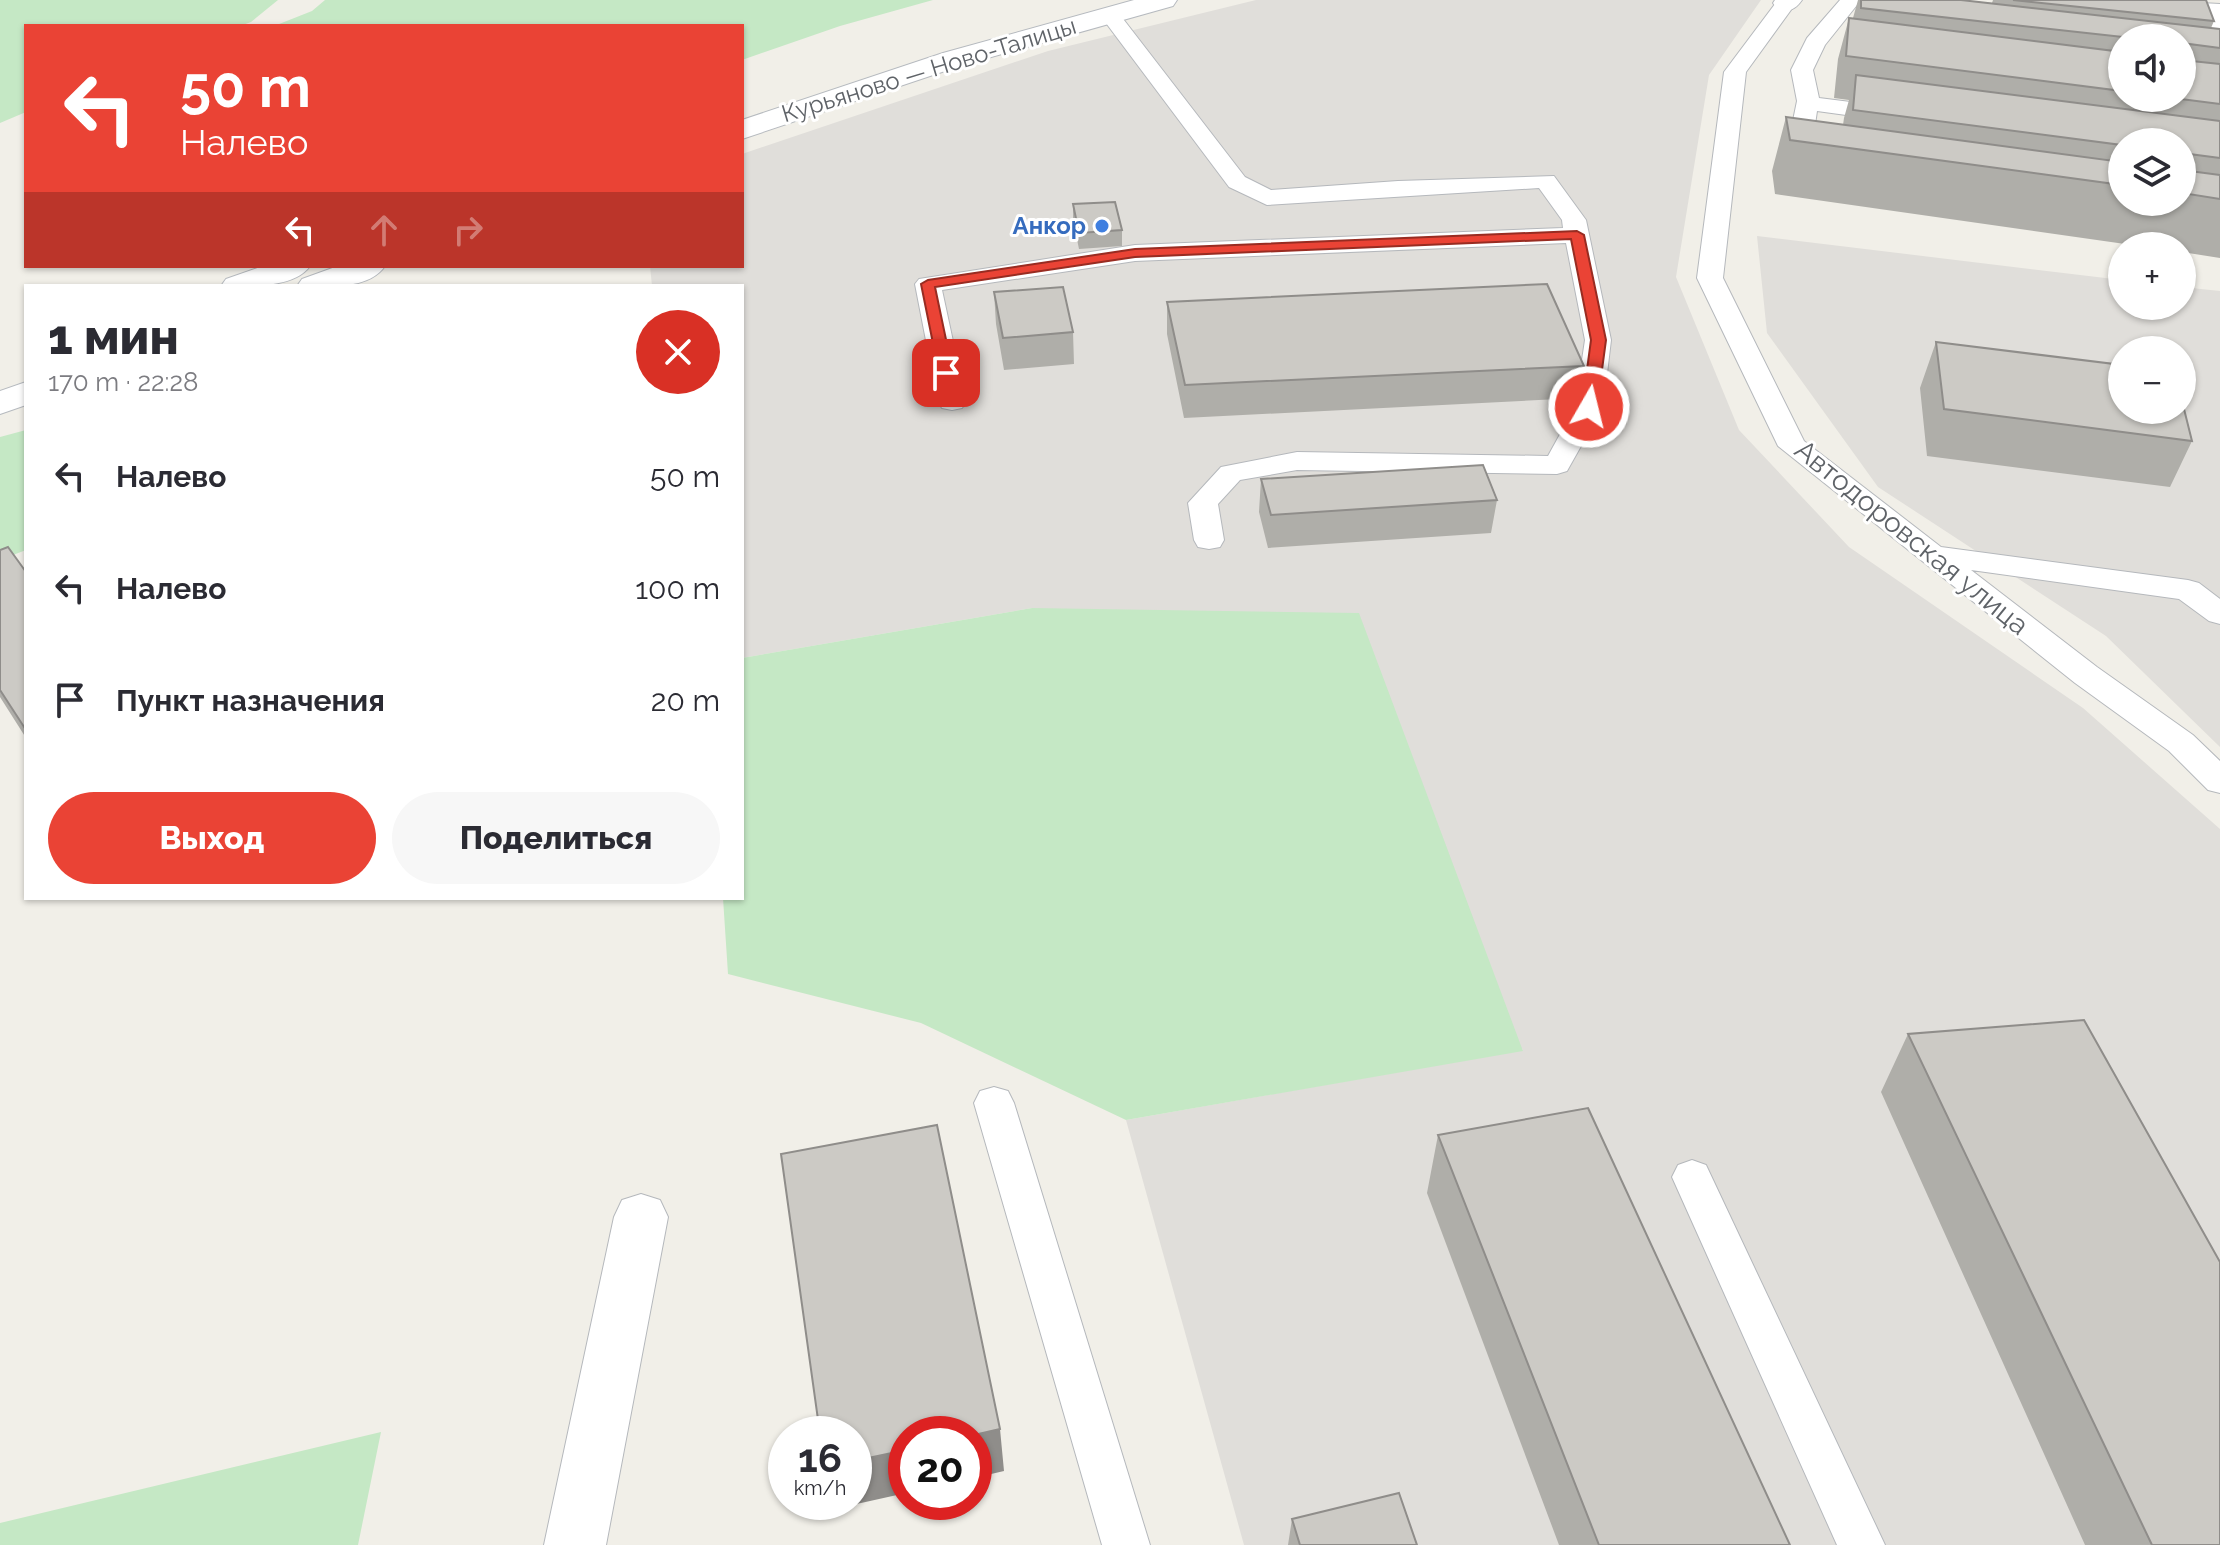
<!DOCTYPE html>
<html lang="ru">
<meta charset="utf-8">
<style>
body{margin:0;font-family:Raleway,sans-serif;background:#f7f7f7;color:#2b2b33;height:100vh;display:flex;flex-direction:column;font-size:30px;white-space:nowrap}
*{box-sizing:border-box;margin:0}
p{font-size:26px;color:#7c7c81}
.icon{flex:none;width:44px;height:44px;fill:none;stroke:currentColor;stroke-width:2;stroke-linecap:round;stroke-linejoin:round}
.map{position:relative;flex:1;overflow:hidden}
.drawer{position:absolute;left:24px;top:284px;width:720px;height:616px;display:flex;flex-direction:column;background:#fff;border-radius:0px;box-shadow:0 2px 6px #0004}
.drawer>*{flex:none}
.guide{position:absolute;left:24px;top:24px;width:720px;height:244px;border-radius:0px;box-shadow:0 2px 6px #0004;background:#ea4335;color:#fff;overflow:hidden}
.tools{position:absolute;left:2108px;top:24px;display:grid;gap:16px}
.tools a{display:grid;place-items:center;width:88px;height:88px;border-radius:50%;background:#fff;box-shadow:0 2px 6px #0004;font-size:40px}
.speed{position:absolute;left:768px;top:1416px;display:flex;gap:16px;font-size:40px;font-weight:700;text-align:center}
.speed>*{display:grid;place-content:center;width:104px;height:104px;border-radius:50%;background:#fff;box-shadow:0 2px 6px #0004;line-height:1}
.speed small{font-size:20px;font-weight:400}
.speed .limit{border:12px solid #d22;background:#fff;color:#111}
.pin{position:absolute;display:grid;place-items:center;width:68px;height:68px;color:#fff;margin:-34px;border-radius:16px;box-shadow:0 4px 12px #0006}
.me{position:absolute;width:88px;margin:-44px;rotate:8deg;stroke-linejoin:round;filter:drop-shadow(0 0 6px #0008)}
.turn{display:flex;align-items:center;gap:28px;height:168px;padding:0 24px;font-size:36px}
.turn .icon{width:104px;height:104px;stroke-width:2.5}
.turn b{display:block;font-size:56px;line-height:68px}
.lanes{display:flex;align-items:center;height:76px;padding:0 24px;background:#0003;justify-content:center;gap:40px;direction:ltr}
.lanes .off{opacity:.35}
.round{display:grid;place-items:center;flex:none;width:84px;height:84px;border-radius:42px;background:#f7f7f7}
.overview{display:flex;align-items:center;justify-content:space-between;height:136px;padding:0 24px}
h1{font-size:48px;font-weight:800;line-height:60px}
.primary-button{display:flex;gap:16px;margin-top:auto;padding:16px 24px}
.primary-button a{flex:1;height:92px;border-radius:48px;background:#ea4335;color:#fff;font-size:32px;font-weight:800;line-height:92px;text-align:center}
.primary-button a+a{background:#f7f7f7;color:#2b2b33}
ul{padding:0;list-style:none}
li{display:flex;align-items:center;gap:24px;height:112px;padding:0 24px}
li div{flex:1}
li b{display:block;font-size:30px}
li em{font-style:normal}
.map>svg:first-child{display:block}
.industrial{fill:#e0deda;fill-rule:evenodd}
.green{fill:#c5e8c5}
.lines{fill:none;stroke-linecap:round;stroke-linejoin:round}
.lane-casing{stroke:#b5b8bc;stroke-width:2}
.street-casing{stroke:#b5b8bc;stroke-width:2}
.secondary-casing{stroke:#b6babf;stroke-width:2}
.lane{fill:#fff;fill-rule:evenodd}
.street{fill:#fff;fill-rule:evenodd}
.secondary{fill:#fff;fill-rule:evenodd}
.wall{fill:#afaea9;fill-rule:evenodd}
.shaded-wall{fill:#8f8d8a}
.building{fill:#cccac5;stroke:#8f8d8a;stroke-width:2}
.route{fill:#ea4335;stroke:#982c22;stroke-width:2}
.shop-dot{fill:#3f7fe0;stroke:#fff;stroke-width:3}
.labels{text-anchor:middle;stroke-width:6;stroke-linejoin:round;paint-order:stroke}
.far-street-label{font-size:24px;fill:#5f6368;stroke:#fff}
.far-shop-label{font-size:24px;font-weight:bold;fill:#366cbe;stroke:#fff;text-anchor:end}
.street-label{font-size:28px;fill:#5f6368;stroke:#fff}
</style>
<div class="map">
<svg width="2220" height="1545" viewBox="0 0 2220 1545">
<rect width="100%" height="100%" fill="#f1efe8"/>
<path class="industrial" d="M1256,0H1761L1709,75L1676,277L1739,430L1849,547L2083,708L2220,829V1545H1244L1126,1120L1523,1050L1032,608L742,658V286H652L650,266H742V154L1048,51Z
M1757,236L2122,280V306H2182V287L2220,291V747L2106,636L1878,487L1767,333ZM2122,350H2182V410H2122Z"/>
<path class="green" d="M0,0H278L251,22L240,26H26V112L0,123Z
M325,0H933L840,26L742,60V26H274L312,11Z
M26,430V550L0,560V437Z
M1032,608L1359,613L1523,1051L1126,1120L921,1023L728,974L723,898H742V658Z
M381,1432L358,1545H0V1523Z"/>
<g class="lines">
<g class="lane-casing">
<path id="lane" d="M1778,0H1794L1796,3L1746,72L1723,278L1804,441L1941,547L2188,580L2199,583L2220,599V624L2209,621L2179,599L1971,570L2097,667L2193,735L2220,761V793L2208,790L2169,751L2075,683L1778,446L1697,278L1724,72Z
M1840,0H1861L1825,45L1813,70L1819,98L1890,107L1898,109L1901,114L1898,119L1890,121L1817,111L1813,138L1832,157L1828,162C1812,166 1799,153 1789,140L1797,101L1791,70L1807,38Z
M2164,1L2220,4V39L2209,33L2208,16L2157,11L2154,7L2157,3Z
M1110,9L1117,11L1245,177L1271,190L1398,181L1554,176L1586,220L1611,340L1603,407L1567,471L1557,474L1297,470L1240,480L1218,504L1224,540L1220,547L1209,549L1198,547L1194,540L1188,503L1221,467L1297,452L1548,456L1575,407L1585,340L1566,243L1135,261L942,290L966,402L962,408L952,410L942,408L938,402L915,284L919,279L1135,245L1563,228L1562,220L1539,188L1267,205L1229,187L1100,15Z
M994,1087L1008,1091L1014,1103L1150,1545H1102L974,1103L980,1091Z
M1692,1160L1706,1165L1885,1545H1837L1672,1177L1678,1165Z"/>
</g>
<g class="street-casing">
<path id="street" d="M1775,0H1802C1795,10 1789,12 1777,9L1773,3Z
M641,1194L660,1200L668,1217L606,1545H544L614,1217L622,1200Z"/>
</g>
<g class="secondary-casing">
<path id="secondary" d="M1134,0H1177L1173,6L963,65L742,139V120L943,53Z
M263,266H310C294,289 247,286 221,286L226,279Z
M338,266H385C368,291 324,286 297,286L302,279Z
M26,382V405L0,414V391Z"/>
</g>
<use href="#lane" class="lane"/>
<use href="#street" class="street"/>
<use href="#secondary" class="secondary"/>
</g>
<path class="wall" d="M1858,0H1961L1992,3L1993,0H2206L2214,21L2211,28L2220,29V258L2182,252V246H2139L1775,194L1772,171L1786,117L1843,125L1844,118L1849,100L1834,98L1838,59L1849,18H1853ZM2122,38H2182V98H2122ZM2122,142H2182V202H2122Z
M1073,204L1122,230V246L1079,249L1073,220Z
M994,292L1073,332L1074,364L1004,370L996,324Z
M1167,302L1584,366L1578,398L1184,418L1167,334Z
M1936,342L2192,441L2170,487L1927,456L1920,388Z
M1261,479L1497,500L1491,533L1268,548L1259,512Z
M0,550L26,572V738L0,697Z
M1908,1034L2220,1545H2085L1881,1092Z
M1438,1135L1790,1545H1559L1427,1193Z
M1292,1519L1417,1545H1288Z"/>
<path class="shaded-wall" d="M1000,1429L1004,1471L974,1478V1435Z
M906,1450V1493L834,1509L833,1502H854V1461Z"/>
<path class="building" d="M1861,0H1961L2220,29V48L2182,43V38H2132L1861,8Z
M2013,0H2206L2214,21Z
M1849,18L2122,52V91L1846,56Z
M2182,60L2220,64V104L2173,98H2182Z
M1856,75L2220,121V158L2182,153V142H2122V145L1853,110Z
M1786,117L2122,162V185L1790,140Z
M2182,170L2220,175V199L2182,193Z
M1115,202L1122,230L1079,233L1073,204Z
M1547,284L1584,366L1185,385L1167,302Z
M1063,287L1073,332L1003,338L994,292Z
M1936,342L2122,365V410H2182V401L2192,441L1944,409Z
M1483,465L1497,500L1271,515L1261,479Z
M8,547L26,572V730L0,690V550Z
M2084,1020L2220,1262V1545H2152L1908,1034Z
M1588,1108L1790,1545H1599L1438,1135Z
M937,1125L1000,1429L974,1435L906,1434V1450L854,1461V1434H820L781,1154Z
M1399,1493L1417,1545H1300L1292,1519Z"/>
<path class="route" d="M1577,231L1584,235L1606,340L1597,407L1589,412L1582,407L1591,340L1571,239L1135,257L935,287L953,373L946,377L939,373L921,284L928,280L1135,249Z"/>
<circle class="shop-dot" cx="1102" cy="226" r="8"/>
<g class="labels">
<g class="far-street-label">
<text transform="translate(929 70) rotate(-17)" y="8">Курьяново — Ново-Талицы</text>
</g>
<g class="far-shop-label">
<text x="1086" y="234">Анкор</text>
</g>
<g class="street-label">
<text transform="translate(1912 537) rotate(39)" y="10">Автодоровская улица</text>
</g>
</g>
</svg>
<div class="tools">
<a><svg class="icon" aria-label="sound" viewBox="0 0 24 24"><path d="M4 9h4l5-4v14l-5-4H4zM17 9q2 3 0 6"/></svg></a>
<a><svg class="icon" aria-label="layers" viewBox="0 0 24 24"><path d="M12 4l9 5-9 5-9-5zM3 14l9 5 9-5"/></svg></a>
<a>+</a>
<a>−</a>
</div>
<div class="speed"><div>16<small>km/h</small></div><div class="limit">20</div></div>
<div class="pin" style="left:946px;top:373px;background:#d93025"><svg class="icon" aria-label="arrive" viewBox="0 0 24 24"><path d="M6 21V4h12l-3 4 3 4H6"/></svg></div>
<svg class="me" style="left:1589px;top:407px" viewBox="-20 -20 40 40"><circle r="17" fill="#ea4335" stroke="#fff" stroke-width="3"/><path d="M0-11L8 9 0 5-8 9z" fill="#fff"/></svg>
<div class="guide">
<div class="turn"><svg class="icon" aria-label="left" viewBox="0 0 24 24"><path d="M17 20v-9H6M10 6l-5 5 5 5"/></svg><div><b>50 m</b>Налево</div></div>
<div class="lanes"><svg class="icon" aria-label="left" viewBox="0 0 24 24"><path d="M17 20v-9H6M10 6l-5 5 5 5"/></svg><svg class="icon off" aria-label="ahead" viewBox="0 0 24 24"><path d="M12 20V5M6 11l6-6 6 6"/></svg><svg class="icon off" aria-label="right" viewBox="0 0 24 24"><path d="M7 20v-9h11M14 6l5 5-5 5"/></svg></div>
</div>
<section class="drawer">
<div class="overview"><div><h1>1 мин</h1><p>170 m · 22:28</p></div><a class="round" style="background:#d93025;color:#fff"><svg class="icon" aria-label="close" viewBox="0 0 24 24"><path d="M6 6l12 12M18 6L6 18"/></svg></a></div>
<ul>
<li><svg class="icon" aria-label="left" viewBox="0 0 24 24"><path d="M17 20v-9H6M10 6l-5 5 5 5"/></svg><div><b>Налево</b></div><em>50 m</em></li>
<li><svg class="icon" aria-label="left" viewBox="0 0 24 24"><path d="M17 20v-9H6M10 6l-5 5 5 5"/></svg><div><b>Налево</b></div><em>100 m</em></li>
<li><svg class="icon" aria-label="arrive" viewBox="0 0 24 24"><path d="M6 21V4h12l-3 4 3 4H6"/></svg><div><b>Пункт назначения</b></div><em>20 m</em></li>
</ul>
<div class="primary-button"><a>Выход</a><a>Поделиться</a></div>
</section>
</div>
